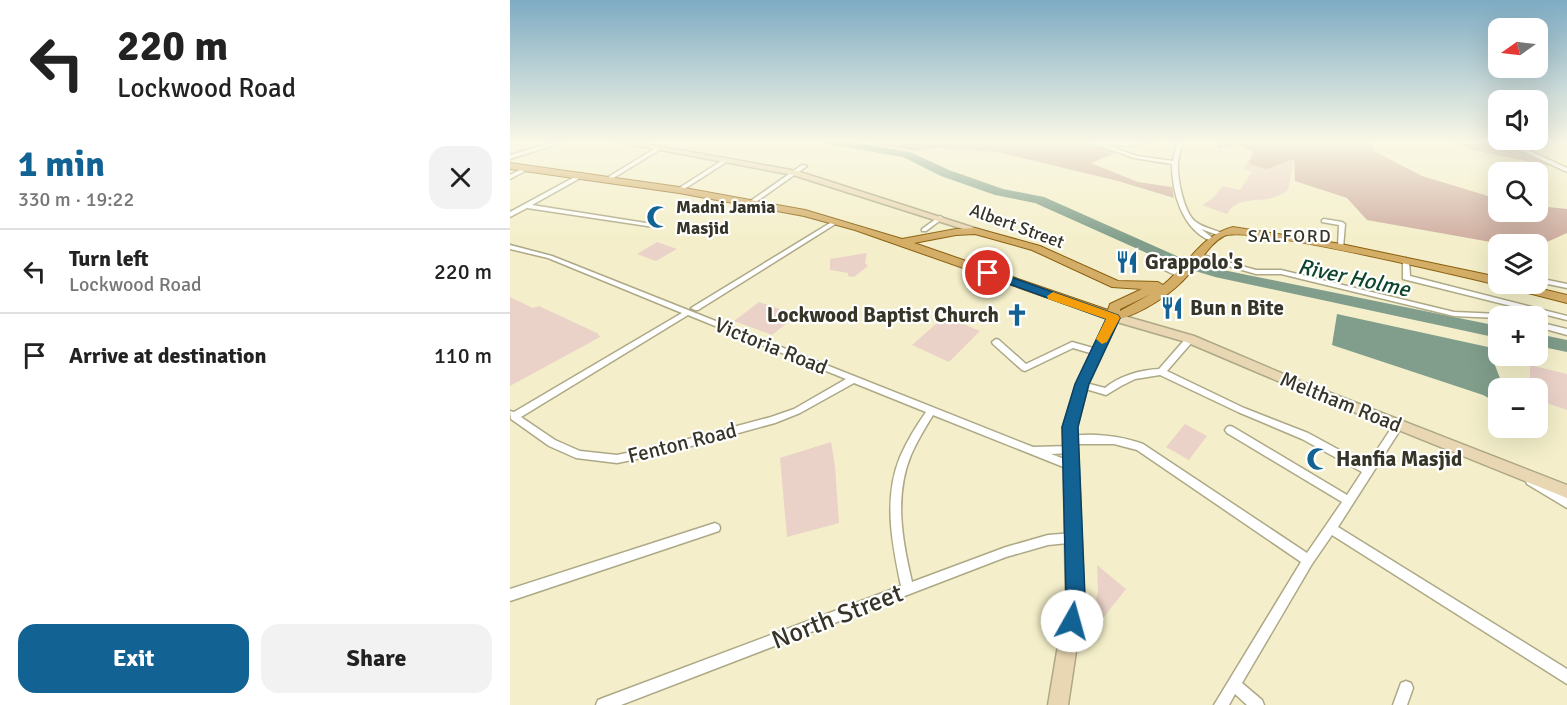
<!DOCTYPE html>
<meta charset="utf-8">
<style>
body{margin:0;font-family:Signika,sans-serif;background:#f2f2f2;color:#222;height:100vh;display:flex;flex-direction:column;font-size:22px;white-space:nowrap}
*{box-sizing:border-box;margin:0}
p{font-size:20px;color:#767676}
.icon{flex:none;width:33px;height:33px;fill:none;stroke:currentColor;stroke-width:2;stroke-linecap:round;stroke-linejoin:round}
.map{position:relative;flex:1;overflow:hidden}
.panel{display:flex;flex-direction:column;background:#fff;width:510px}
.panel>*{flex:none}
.hud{background:#fff;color:#222;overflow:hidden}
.needle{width:39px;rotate:256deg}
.buttons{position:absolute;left:978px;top:18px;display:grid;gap:12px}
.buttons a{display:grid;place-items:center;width:60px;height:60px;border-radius:12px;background:#fff;box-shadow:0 6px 24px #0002;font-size:30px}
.pin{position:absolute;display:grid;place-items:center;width:51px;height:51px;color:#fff;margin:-26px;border:3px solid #fff;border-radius:50%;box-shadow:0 2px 6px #0007}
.me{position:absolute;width:66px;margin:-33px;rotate:7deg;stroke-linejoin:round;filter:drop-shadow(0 0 4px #0008)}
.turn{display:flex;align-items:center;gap:21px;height:126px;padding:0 18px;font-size:27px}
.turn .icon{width:78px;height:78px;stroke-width:2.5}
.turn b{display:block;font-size:42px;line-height:51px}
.round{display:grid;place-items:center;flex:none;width:63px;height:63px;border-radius:18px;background:#f2f2f2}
.summary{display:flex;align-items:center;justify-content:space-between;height:102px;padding:0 18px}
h1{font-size:36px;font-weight:700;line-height:45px;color:#136294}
.cta{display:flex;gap:12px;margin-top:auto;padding:12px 18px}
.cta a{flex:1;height:69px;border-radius:18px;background:#136294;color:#fff;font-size:24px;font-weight:700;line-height:69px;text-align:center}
.cta a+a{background:#f2f2f2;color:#222}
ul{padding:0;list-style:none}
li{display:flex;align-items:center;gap:18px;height:84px;padding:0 18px;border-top:2px solid #e0e0e0}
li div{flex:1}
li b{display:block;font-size:22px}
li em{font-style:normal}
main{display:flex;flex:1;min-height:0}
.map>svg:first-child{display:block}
.green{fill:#ead2c8}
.forest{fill:#d0afa2}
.water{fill:#809e8b}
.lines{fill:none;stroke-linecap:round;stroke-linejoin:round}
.river{fill:#809e8b;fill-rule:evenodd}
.street-casing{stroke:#ada886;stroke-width:3}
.secondary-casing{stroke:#ada886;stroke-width:3}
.primary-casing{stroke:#8a600f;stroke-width:2}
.street{fill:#fff;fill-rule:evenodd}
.secondary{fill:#e9d6b3;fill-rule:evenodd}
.primary{fill:#d4ad67;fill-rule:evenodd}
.route{fill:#136294;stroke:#0c4060;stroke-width:1.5}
.slow{fill:#f59e0b}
.labels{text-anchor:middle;stroke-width:4.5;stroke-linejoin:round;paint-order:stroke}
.far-poi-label{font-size:18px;font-weight:bold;fill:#373527;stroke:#fff;text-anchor:start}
.far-street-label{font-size:18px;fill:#373527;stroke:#fff}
.far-neighbourhood-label{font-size:18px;letter-spacing:1.5px;fill:#373527;stroke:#fff}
.poi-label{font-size:21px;font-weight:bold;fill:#373527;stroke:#fff;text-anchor:start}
.street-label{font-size:21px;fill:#373527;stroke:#fff}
.water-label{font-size:22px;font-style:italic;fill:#0e452b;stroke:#fff}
.near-street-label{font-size:26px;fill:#373527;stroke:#fff}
</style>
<main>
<section class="panel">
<div class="hud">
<div class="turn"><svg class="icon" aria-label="left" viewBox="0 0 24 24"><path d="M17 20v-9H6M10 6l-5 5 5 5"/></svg><div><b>220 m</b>Lockwood Road</div></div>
</div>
<div class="summary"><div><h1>1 min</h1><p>330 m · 19:22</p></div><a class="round"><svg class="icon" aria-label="close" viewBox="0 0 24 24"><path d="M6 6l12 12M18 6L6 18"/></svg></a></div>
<ul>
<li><svg class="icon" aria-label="left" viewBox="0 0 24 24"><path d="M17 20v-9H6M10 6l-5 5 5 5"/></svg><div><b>Turn left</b><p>Lockwood Road</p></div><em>220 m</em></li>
<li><svg class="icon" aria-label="arrive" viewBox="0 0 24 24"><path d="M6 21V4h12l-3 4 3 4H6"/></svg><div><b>Arrive at destination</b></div><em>110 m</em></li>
</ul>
<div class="cta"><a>Exit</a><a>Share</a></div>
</section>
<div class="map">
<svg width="1057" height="705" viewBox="0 0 1057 705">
<rect width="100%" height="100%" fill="#f4efca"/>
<path class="green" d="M744,152L784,159L778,190C756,208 730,191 717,214L692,205L702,199L713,186L730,190L742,172L733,169Z
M147,242L167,249L146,261L127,254Z
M357,253L355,263L358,266L344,277L338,276V273L320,270V259Z
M0,297L23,308L29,306L87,333L90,337L0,386Z
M249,302L287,315L262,335L224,321Z
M435,316L470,331L439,362L402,345Z
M1020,365L1057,374V410L1028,400V388H1020Z
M675,424L697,436L679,460L656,447Z
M321,442L325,466L329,523L277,537L270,458Z
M587,565L616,589L585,628L580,625L588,591Z"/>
<path class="forest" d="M342,141H570L608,152L581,163L628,182L662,187L664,198L608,181L487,152L425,148L407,151Z
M698,141H859L866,152L912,176L988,199V212H1028V206L1057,209V233L1028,246L992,244L857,220L837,198L785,181L784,159L757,169L739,164L743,152L730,145L707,149L709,142Z
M940,141H989L1041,166L963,150Z"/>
<path class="water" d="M827,314L978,347L991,381L984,395L988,399V403L973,395L822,345Z"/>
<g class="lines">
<path class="river" d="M311,141H337L400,152L439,170L493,189L534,197L669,257L713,270L988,326V338L705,277L659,263L525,203L485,195L431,176L393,157L317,144Z
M1028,334L1057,340V352L1028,346Z"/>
<g class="street-casing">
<path id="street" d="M48,141H56L0,159V155Z
M577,141L621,142L644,141L621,146L593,144L627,156L663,161L667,141H673C671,149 668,157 668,164C667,178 674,214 686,222C692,227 705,230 712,233V235H708L691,229L704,239L701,241C672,229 662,193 662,164L624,158Z
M991,141H998L1057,168V172Z
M149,146L151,147V149L100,180L95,179Z
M216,158L219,160L218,161L171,191L166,190Z
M292,165L297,166L243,204H239V202Z
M17,166L20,168L19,169L0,179V175Z
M72,173L75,175L74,176L22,205L142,224L144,225V227L17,208L0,217V212Z
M430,216L433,218L432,219L416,231H412V229Z
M814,219L832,222L835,224L833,248L831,249L828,247L829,225L812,222V220Z
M325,220L327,221V223L188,310H185L181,308Z
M0,245L42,256L523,447L561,446L564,447L566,450L564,453L541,454L565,463L566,466L565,469L561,470L423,415C415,428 407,441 401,455C384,496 392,540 402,582L496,547L538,535L564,533L568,534L570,538L568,542L538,545L496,557L111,705H86L88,700L93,698L391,586C382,543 373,499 390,457C397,441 406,426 416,412L344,383L290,413L265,423L156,453L107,463L66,458L39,446L1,419L0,411L4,412L172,313L38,258L0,249ZM178,315L336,379L284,409L261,417L156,445L107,455L70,451L45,440L11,417Z
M689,254L746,270H771L944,312L990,314L994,316H988V318L944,316L771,274H746L687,257L686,256Z
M896,258L899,260L900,276L1057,316V320L893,279V260Z
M642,260L675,273L676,275L672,277H669L640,263V261Z
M1028,278L1057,284V288L1028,282Z
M1028,322L1057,329V335L1028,327Z
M680,336L683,337L684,339L683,341L657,371L734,408L798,433L857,465L886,421L889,420L892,421L894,424L892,427L828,527L1057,669V684L822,535L802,564L732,683L752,700L754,705H737L725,694L719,705H704L791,562L627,450L604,444H560L557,443L555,440L557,437C579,432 612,436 633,444L797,553L832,502L717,433L715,430L717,427L720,426L723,427L837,495L852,472L792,439L728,412L650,375L625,379L611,386L596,395L569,387L568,385L569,383L572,382L595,388C609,376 630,370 649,369L677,337Z
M486,339L489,340L516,364L562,342L590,350L591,352L587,355L563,348L515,371L512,370L483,344L482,342Z
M1021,477L1057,498V508L1017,484L1016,481L1017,478Z
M205,523L209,525L210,528L209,531L0,601V589Z
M896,681L901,683L903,688L897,705H883L891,683Z"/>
</g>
<g class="secondary-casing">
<path id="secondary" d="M103,141H119L287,171L480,233L475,236L472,235L283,175Z
M604,313L684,336L790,381L1057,485V498L782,387L676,342L607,322L578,385L567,427L574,598L558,705H538L556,598L553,427L566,385L598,317Z"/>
</g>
<g class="primary-casing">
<path id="primary" d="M0,163L169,187L295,210L392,239L446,229L465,228L530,246L608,281L648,282L653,285C678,265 691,235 723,227L831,244L988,277V284H992L988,285C950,276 736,225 714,236C699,244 692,260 680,273C661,295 633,313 604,321L345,230L294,216L169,193L0,169ZM465,234L522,250L602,287L632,289L600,304L598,310L404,243L446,235ZM641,294L610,311V309Z
M993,284H1011L1057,295V303L995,287Z"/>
</g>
<use href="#street" class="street"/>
<use href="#secondary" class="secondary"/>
<use href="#primary" class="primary"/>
</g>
<linearGradient id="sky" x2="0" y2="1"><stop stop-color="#7eabc3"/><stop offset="0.59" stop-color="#faf8e7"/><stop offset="1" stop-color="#faf8e7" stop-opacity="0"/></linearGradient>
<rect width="1057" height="240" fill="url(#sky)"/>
<path class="route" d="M478,269L608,315L610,318L579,384L568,427L575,597L569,628L562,631L555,628L552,621L556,597L552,427L565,384L596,319L474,275V270Z"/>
<path class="slow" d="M543,292L608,315L610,318L597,342L592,344L586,339L596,319L538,299L537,296Z"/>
<defs>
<g id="mosque-bare" transform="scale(1.8)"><path d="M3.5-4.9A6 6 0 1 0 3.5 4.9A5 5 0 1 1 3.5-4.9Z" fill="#136294" stroke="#fff" stroke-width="2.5" paint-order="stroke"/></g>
<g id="restaurant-bare" transform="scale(1.8)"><path d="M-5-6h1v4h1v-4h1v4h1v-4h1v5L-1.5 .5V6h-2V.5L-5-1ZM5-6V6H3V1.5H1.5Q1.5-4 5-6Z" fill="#136294" stroke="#fff" stroke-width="2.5" paint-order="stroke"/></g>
<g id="church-bare" transform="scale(1.8)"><path d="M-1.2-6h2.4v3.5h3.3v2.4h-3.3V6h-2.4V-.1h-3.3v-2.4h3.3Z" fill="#136294" stroke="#fff" stroke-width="2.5" paint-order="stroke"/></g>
</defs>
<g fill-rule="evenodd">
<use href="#mosque-bare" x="148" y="217"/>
<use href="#restaurant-bare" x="617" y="262"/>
<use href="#restaurant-bare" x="662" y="308"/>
<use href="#church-bare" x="507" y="315"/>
<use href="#mosque-bare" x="808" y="459"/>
</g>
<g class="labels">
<g class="far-poi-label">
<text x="166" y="213">Madni Jamia<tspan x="166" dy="21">Masjid</tspan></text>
</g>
<g class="far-street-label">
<text transform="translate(507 226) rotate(20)" y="6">Albert Street</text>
</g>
<g class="far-neighbourhood-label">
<text x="780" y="242">SALFORD</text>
</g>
<g class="poi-label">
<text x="635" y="269">Grappolo's</text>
<text x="680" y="315">Bun n Bite</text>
<text x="489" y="322" text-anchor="end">Lockwood Baptist Church</text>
<text x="826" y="466">Hanfia Masjid</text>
</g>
<g class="street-label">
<text transform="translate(261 346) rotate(22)" y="7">Victoria Road</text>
<text transform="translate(831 402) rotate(22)" y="7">Meltham Road</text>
<text transform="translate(172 443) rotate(-14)" y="7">Fenton Road</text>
</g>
<g class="water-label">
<text transform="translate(844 277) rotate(12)" y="8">River Holme</text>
</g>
<g class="near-street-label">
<text transform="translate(327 616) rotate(-21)" y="9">North Street</text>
</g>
</g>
</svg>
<div class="buttons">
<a><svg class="needle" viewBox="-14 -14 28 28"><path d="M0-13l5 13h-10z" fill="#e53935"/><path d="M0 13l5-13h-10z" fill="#767676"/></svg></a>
<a><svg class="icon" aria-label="sound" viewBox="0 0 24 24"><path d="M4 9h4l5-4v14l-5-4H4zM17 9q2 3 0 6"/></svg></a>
<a><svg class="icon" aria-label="search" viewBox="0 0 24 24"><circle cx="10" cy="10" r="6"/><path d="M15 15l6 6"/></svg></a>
<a><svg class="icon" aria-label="layers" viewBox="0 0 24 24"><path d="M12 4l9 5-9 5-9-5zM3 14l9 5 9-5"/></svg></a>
<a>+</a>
<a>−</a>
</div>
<div class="pin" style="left:478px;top:273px;background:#d93025"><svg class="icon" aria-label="arrive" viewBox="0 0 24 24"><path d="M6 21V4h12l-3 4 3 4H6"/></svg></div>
<svg class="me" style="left:562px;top:621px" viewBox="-20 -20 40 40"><circle r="19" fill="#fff"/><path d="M0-13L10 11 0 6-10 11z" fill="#136294"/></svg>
</div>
</main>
